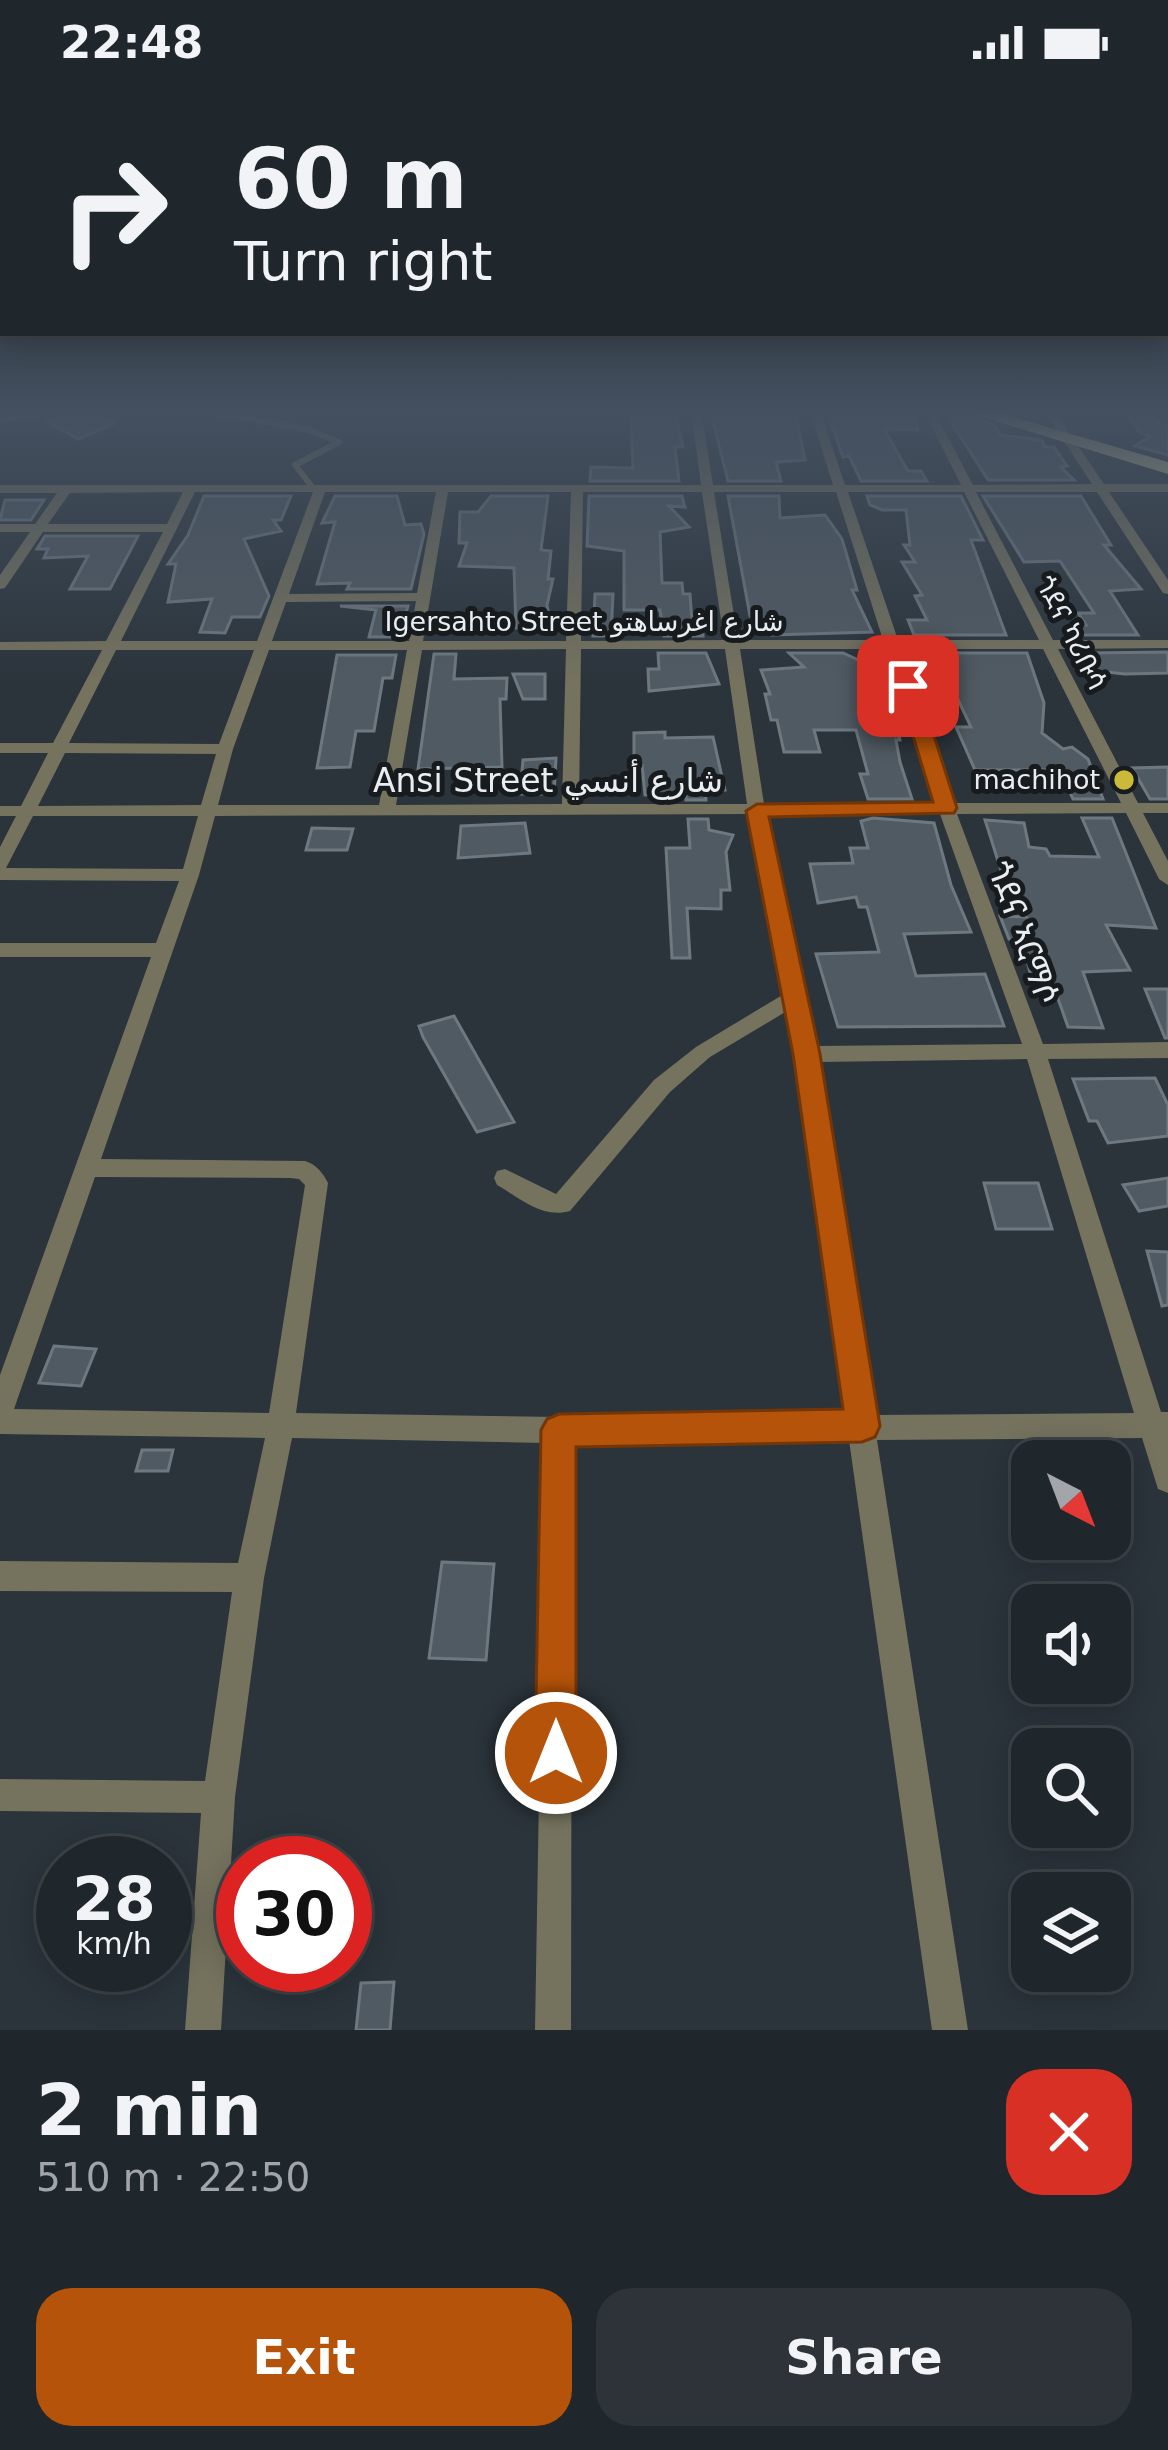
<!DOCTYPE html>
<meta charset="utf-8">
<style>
body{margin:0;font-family:"DejaVu Sans",Cairo,"Noto Sans Ethiopic",sans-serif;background:#2d3338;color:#f1f3f6;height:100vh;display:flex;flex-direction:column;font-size:45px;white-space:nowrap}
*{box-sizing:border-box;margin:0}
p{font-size:39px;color:#a2a5a9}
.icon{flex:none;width:66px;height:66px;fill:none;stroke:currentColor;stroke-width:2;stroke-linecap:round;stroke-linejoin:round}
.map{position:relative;height:1946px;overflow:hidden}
.sheet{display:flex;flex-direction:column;background:#20272c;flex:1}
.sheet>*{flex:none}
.guide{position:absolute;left:0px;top:0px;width:1170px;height:252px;box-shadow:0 6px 30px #0003,0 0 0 3px #3d4448;background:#20272c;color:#f1f3f6;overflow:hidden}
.needle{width:78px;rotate:138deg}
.fabs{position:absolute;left:1011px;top:1356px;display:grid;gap:24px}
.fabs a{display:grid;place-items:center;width:120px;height:120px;border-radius:24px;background:#20272c;box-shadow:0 6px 30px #0003,0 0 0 3px #3d4448;font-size:60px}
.speed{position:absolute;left:36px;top:1752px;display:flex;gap:24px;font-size:60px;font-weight:700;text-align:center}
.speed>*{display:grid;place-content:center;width:156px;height:156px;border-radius:50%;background:#20272c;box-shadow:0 6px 30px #0003,0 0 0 3px #3d4448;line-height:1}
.speed small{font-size:30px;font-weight:400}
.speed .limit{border:18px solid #d22;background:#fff;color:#111}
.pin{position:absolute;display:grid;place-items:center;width:102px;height:102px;color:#fff;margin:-51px;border-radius:24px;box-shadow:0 6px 18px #0006}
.me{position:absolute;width:132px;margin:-66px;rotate:0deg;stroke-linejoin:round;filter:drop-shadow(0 0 9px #0008)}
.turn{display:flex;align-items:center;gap:42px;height:252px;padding:0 36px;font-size:54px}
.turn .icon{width:156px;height:156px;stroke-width:2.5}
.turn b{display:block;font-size:84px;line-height:102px}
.round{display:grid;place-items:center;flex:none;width:126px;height:126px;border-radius:36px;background:#2d3338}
.summary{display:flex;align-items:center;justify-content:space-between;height:204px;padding:0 36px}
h1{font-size:72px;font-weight:700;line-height:90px}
.action{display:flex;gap:24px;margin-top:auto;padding:24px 36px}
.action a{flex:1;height:138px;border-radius:36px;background:#b45309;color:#fff;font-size:48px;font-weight:700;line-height:138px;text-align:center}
.action a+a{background:#2d3338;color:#f1f3f6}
.status{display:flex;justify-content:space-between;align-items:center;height:84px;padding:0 60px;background:#20272c;direction:ltr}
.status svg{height:33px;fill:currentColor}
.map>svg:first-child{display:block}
.building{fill:#505a62;stroke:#6d7880;stroke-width:3}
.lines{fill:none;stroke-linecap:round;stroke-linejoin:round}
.lane{stroke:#75725e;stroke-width:6}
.street{fill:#75725e;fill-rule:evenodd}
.secondary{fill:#9a9575;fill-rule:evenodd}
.highway{fill:#d0c997;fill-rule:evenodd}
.route{fill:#b45309;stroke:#753606;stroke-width:3}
.poi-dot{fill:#cbba39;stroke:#171b1e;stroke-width:4.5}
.labels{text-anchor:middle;stroke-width:10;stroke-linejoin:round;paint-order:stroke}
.far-street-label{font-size:27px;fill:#e8edf2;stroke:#171b1e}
.far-poi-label{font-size:27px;fill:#e8edf2;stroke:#171b1e;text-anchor:end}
.street-label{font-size:33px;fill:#e8edf2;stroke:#171b1e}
</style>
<div class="status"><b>22:48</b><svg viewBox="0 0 49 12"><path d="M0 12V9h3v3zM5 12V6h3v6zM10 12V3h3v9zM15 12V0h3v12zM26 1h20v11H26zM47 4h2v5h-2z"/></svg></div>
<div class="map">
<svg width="1168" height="1946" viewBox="0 0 1168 1946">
<rect width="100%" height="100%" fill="#2b343b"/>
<path class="building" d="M64,327H93L114,340L78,355L46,337L61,333Z
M730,327H795L805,376L776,378L781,397H728L712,333H731Z
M827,327H913L918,346L884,345L908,387H921L927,397H861L849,372L843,373Z
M944,327H959L995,341L1000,351L1042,356L1045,363H1054L1067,382L1061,383L1074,396H988Z
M1124,327H1148L1163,343L1168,340V371L1135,362L1150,352L1140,349Z
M676,332L683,363H675L679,397H590L591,383L633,384L631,334Z
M204,412H291L281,436H273L281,447L244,455L269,512L260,533H232L225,549L200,548L212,515L168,518L176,480H168L188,451Z
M335,412H397L405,441L421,440L424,450L411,505H347L350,499L317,500L335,438L322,439Z
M491,412H548L541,466L551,467L548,495H553L547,521L552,548L516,544L514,484L459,482L467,459H459L460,428H478Z
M589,412H682L685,423L669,422L689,443L660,448L662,499H682L683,510H690L692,537H702L703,552H664L660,526H624V467L587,462Z
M728,412H779L780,434L825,431L842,455L857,506H852L872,548L771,551L750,532Z
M867,412H961L983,456H971L1006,551H914L908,536H927L915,512L922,511L902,478H915L904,461H910L906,426H882L870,421Z
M983,412H1081L1111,461H1104L1141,505L1110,507L1138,551H1079L1074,541H1086L1078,529H1094L1060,477L1024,478Z
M5,416H44L31,436H0Z
M45,452H138L110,505H70L88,472L44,474L48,465H37Z
M595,510H613L611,552H593Z
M340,522H408L399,553H369L376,526Z
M1168,568V589L1125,590L1098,587L1089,569Z
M658,569H706L719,600L649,607L648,585H659Z
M789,569H843L885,588L900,656H896L900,678L912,715H868L860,690H868L856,646H814L820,668H784L777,636H771L765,610H770L761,586L804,583Z
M922,569H1027L1044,619L1042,649L1063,665L1072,663L1088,675L1103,715H1073L1060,686H975L956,643H971L944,586L929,587Z
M434,570H456L454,595L507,594L506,615H500L502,683L418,685Z
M337,571H396L392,594H383L374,647H356L350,683L317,684Z
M513,590H545V615H523Z
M665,648V654L713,653L725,706H705L706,716H686V709L645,711L642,681H634V649Z
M556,674L554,710H520L523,676Z
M1168,683V715H1150L1132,684Z
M873,734L934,739L951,801L971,848L904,850L916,892L985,890L1004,942L838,943L816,870L879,868L867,823H859L856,813L818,819L810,780L853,779L850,764H868L861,737Z
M1082,734H1112L1156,844L1106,841L1130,886L1083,888L1103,944L1068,943L1055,906L1034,905L1022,856L1009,855L1000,832L1026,833L1004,796L985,736L1024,739L1029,763L1046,765L1050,772L1099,773Z
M688,735H708L709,746L733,751L726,768L730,806H721V825L687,824L690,874H672L666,764H690Z
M525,739L530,769L458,774L461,742Z
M312,744L353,745L347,766H306Z
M1145,905H1168V954H1165Z
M454,932L514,1038L477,1048L423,953L419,942Z
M1155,994L1168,1021V1052L1108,1059L1097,1037H1089L1073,995Z
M1168,1094V1122L1139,1127L1123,1101Z
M984,1099H1038L1052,1145H996Z
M1147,1167L1168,1168V1221L1162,1222Z
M54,1262L96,1265L81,1302L39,1299Z
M142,1366H173L168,1387H136Z
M442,1478L494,1480L486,1576L429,1574Z
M394,1898L390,1946H356L361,1899Z"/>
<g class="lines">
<path class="lane" d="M207,327L309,346L339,358L295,381L313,404
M0,337L57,327"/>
<path class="street" d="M691,327H701L713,401H833L810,327H820L845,401H961L924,327H934L973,401L1092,400L1044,327H1054L1104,400H1168V408H1109L1168,496V510L1163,509L1097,408H976L1053,556H1168V564L1058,565L1138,719H1168V729H1143L1168,777V801L1159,795L1126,729L957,730L1043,960L1168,958V974L1048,975L1161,1328H1168V1409L1158,1405L1142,1354L877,1356L968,1946H932L849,1356L572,1359L571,1946H535L545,1359L292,1354L264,1494L235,1713L221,1946H185L201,1729L0,1727V1695L205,1697L232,1508L0,1507V1477L238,1479L265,1354L0,1350V1291L151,873H0V859H156L179,797L0,796V763L16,732H0V722H21L48,669H0V659H53L102,566H0V558L106,557L163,448H43L5,504L0,505V491L30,448H0V440H35L57,409H0V401H701ZM183,408L167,440H48L70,409ZM195,408H313L257,557H121ZM325,408H436L417,509L289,510ZM448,408H571L566,557H423ZM583,408H702L724,556L581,557ZM714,408H836L883,556H738ZM848,408H964L1039,556H898ZM416,517L409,557H272L286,518ZM566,565L562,720L396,721L422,566ZM581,565H725L747,720H579ZM740,565H886L936,719L764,720ZM901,565H1043L1121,719H953ZM116,566H254L219,660L69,659ZM269,566H407L379,721H218L233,665ZM65,669L216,670L201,721L38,722ZM749,730L784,910L696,963L654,996L556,1110L505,1085L497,1087L494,1094L497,1101C520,1114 542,1135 570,1127L670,1008L710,973L787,927L846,1331L559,1333L296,1329L328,1099C323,1089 316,1080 305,1077L101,1075L199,791L215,732ZM766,730H940L1022,960L815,962ZM33,732H198L183,785L6,784ZM1027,975L1134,1329L873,1331L818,978ZM95,1093L290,1094L299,1095L305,1101L269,1329L14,1325Z"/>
<path class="secondary" d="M1159,327H1168V333Z"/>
<path class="highway" d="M963,327H992L1168,378V390Z"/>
</g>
<linearGradient id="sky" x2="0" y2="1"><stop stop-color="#181d20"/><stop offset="0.55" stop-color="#445060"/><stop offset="1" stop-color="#445060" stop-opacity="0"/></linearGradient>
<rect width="1168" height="599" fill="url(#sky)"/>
<path class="route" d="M908,596L918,602L957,724L954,729L769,733L820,970L880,1342L875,1353L862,1358L576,1363V1669L570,1684L556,1690L541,1684L535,1669L541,1346L547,1335L559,1330L843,1325L793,970L746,727L757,720L933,718L898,602Z"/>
<circle class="poi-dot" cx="1124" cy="696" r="12"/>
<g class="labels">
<g class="far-street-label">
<text x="584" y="547">Igersahto Street شارع اغرساهتو</text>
<text transform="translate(1071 549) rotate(63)" y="9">ጎደና ካሪቡሳ</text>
</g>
<g class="far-poi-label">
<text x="1100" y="705">machihot</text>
</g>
<g class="street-label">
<text x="548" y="708">Ansi Street شارع أنسي</text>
<text transform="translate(1024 849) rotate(70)" y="12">ጎደና ኣርማሶ</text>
</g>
</g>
</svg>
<div class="fabs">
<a><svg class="needle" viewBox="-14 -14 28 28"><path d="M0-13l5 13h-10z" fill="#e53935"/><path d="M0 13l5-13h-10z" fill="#a2a5a9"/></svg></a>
<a><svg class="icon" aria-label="sound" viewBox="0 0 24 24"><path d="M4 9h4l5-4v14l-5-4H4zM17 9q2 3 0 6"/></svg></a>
<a><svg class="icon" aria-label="search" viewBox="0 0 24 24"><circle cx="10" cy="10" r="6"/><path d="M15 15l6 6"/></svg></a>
<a><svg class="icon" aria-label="layers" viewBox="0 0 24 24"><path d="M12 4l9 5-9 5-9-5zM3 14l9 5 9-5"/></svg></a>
</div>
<div class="speed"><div>28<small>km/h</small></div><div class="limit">30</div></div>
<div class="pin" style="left:908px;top:602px;background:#d93025"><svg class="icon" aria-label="arrive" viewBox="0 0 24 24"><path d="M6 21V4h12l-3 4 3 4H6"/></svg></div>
<svg class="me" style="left:556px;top:1669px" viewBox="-20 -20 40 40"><circle r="17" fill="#b45309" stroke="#fff" stroke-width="3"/><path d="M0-11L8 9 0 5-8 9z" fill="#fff"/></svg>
<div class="guide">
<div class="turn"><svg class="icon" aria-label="right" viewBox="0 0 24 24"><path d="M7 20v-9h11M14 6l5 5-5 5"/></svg><div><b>60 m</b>Turn right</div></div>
</div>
</div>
<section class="sheet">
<div class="summary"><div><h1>2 min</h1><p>510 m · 22:50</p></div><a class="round" style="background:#d93025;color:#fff"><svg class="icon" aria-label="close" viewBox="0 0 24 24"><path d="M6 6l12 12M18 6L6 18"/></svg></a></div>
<div class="action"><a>Exit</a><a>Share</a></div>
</section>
